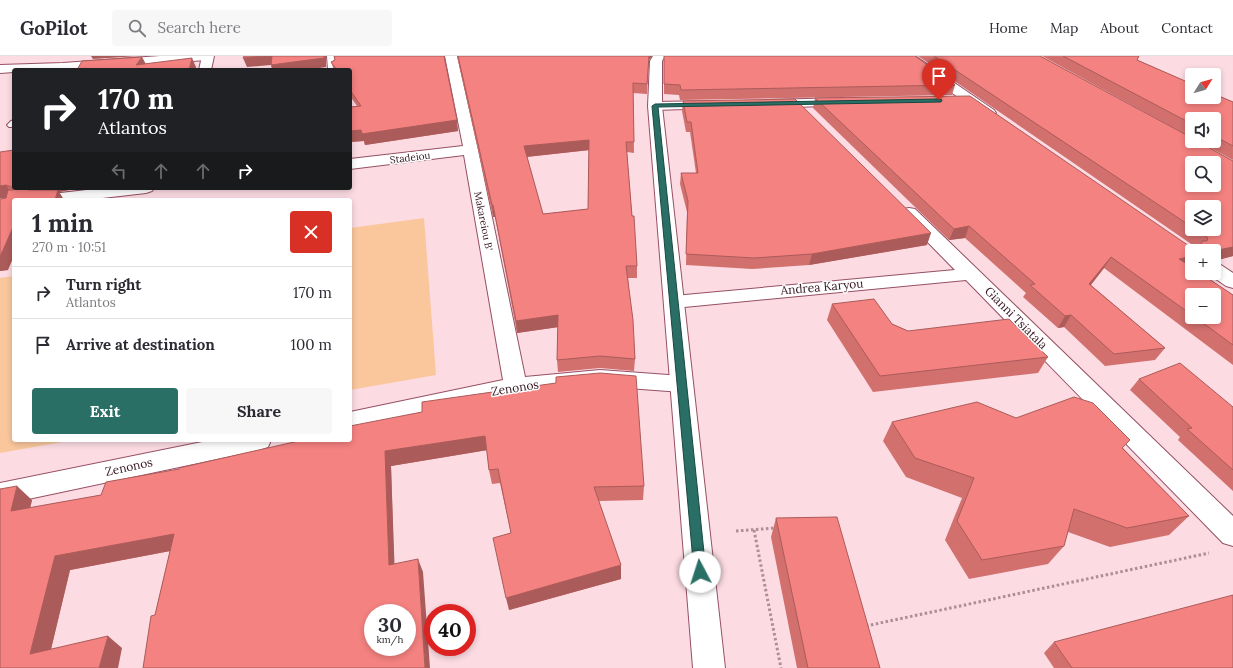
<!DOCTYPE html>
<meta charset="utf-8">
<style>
body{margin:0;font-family:Lora,serif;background:#f7f7f7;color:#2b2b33;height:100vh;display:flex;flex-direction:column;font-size:15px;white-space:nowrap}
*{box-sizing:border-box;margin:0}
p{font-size:13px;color:#7c7c81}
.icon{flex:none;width:22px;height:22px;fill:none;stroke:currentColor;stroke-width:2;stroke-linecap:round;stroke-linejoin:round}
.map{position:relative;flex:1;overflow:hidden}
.drawer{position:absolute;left:12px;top:142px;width:340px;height:244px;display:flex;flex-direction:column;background:#fff;border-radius:4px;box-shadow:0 2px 6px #0003}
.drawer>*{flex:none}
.top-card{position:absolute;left:12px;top:12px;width:340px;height:122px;border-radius:4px;box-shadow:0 2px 6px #0003;background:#202124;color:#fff;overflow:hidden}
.needle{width:26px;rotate:53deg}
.tools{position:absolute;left:1185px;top:12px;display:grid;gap:8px}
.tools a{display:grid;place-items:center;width:36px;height:36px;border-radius:4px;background:#fff;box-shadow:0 2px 6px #0003;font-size:20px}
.speed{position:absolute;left:364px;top:548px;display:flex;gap:8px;font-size:20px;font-weight:700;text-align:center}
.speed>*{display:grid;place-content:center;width:52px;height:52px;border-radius:50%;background:#fff;box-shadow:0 2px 6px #0003;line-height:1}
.speed small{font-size:10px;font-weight:400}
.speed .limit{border:6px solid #d22;background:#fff;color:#111}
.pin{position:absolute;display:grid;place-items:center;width:34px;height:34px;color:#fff;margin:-41px -17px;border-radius:50% 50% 50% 0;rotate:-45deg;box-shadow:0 0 4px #0007}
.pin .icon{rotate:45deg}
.me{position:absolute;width:44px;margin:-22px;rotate:355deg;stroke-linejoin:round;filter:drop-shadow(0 0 3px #0008)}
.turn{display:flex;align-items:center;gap:14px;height:84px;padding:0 20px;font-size:18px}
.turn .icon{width:52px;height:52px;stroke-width:2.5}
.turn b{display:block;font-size:28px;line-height:34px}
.lanes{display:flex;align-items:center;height:38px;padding:0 20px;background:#0003;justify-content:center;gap:20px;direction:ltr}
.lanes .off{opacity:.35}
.round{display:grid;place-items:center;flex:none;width:42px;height:42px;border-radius:4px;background:#f7f7f7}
.summary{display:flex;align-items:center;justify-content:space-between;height:68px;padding:0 20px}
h1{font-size:24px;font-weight:800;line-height:30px}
.action{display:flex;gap:8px;margin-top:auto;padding:8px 20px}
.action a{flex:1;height:46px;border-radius:4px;background:#296f65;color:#fff;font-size:16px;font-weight:800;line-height:46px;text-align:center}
.action a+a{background:#f7f7f7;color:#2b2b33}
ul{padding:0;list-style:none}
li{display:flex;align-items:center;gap:12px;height:52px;padding:0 20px;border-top:1px solid #e1e1e2}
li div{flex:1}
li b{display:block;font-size:15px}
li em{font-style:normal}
header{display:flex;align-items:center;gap:24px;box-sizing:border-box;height:56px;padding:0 20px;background:#fff;border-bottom:1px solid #e1e1e2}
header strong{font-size:19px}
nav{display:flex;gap:22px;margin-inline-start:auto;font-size:14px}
.search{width:280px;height:36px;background:#f7f7f7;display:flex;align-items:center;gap:10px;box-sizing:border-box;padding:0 14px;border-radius:4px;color:#7c7c81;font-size:15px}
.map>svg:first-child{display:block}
.green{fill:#fac79d}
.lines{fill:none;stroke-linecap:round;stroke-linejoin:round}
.service-casing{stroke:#965065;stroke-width:2}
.pedestrian-casing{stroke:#965065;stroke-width:2}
.minor-casing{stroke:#965065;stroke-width:2}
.tertiary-casing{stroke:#965065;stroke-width:2}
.path{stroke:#ad8d96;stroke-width:3;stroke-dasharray:2.5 2.5;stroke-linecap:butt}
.service{fill:#fff;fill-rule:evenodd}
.pedestrian{fill:#fff;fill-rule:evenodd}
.minor{fill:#fff;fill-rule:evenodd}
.tertiary{fill:#fff;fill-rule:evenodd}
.wall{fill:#d2706e;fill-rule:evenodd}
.shaded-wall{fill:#ab5b5a}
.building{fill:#f48280;stroke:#ab5b5a;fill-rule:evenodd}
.route{fill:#296f65;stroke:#1b4842}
.labels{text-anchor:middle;stroke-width:3;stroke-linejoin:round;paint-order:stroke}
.far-street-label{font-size:10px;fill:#33161f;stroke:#fff}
.street-label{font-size:12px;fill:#33161f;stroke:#fff}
</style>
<header>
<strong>GoPilot</strong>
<div class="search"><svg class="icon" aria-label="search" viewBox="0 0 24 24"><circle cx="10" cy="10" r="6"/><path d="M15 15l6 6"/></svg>Search here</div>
<nav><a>Home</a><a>Map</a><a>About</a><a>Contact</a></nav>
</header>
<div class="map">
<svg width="1233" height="612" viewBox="0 0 1233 612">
<rect width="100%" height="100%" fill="#fcdbe3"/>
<path class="green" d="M424,162L436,319L350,334V172Z
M14,220V384H74L0,397V222Z"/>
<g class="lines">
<g class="service-casing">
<path id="service" d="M327,0H335L336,14H328Z
M14,64V71H9L7,69L11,65Z"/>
</g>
<g class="pedestrian-casing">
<path id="pedestrian" d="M202,0H214L211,14H199Z"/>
</g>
<g class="minor-casing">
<path id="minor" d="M445,0H457L478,94L525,321L600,314L682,320L690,322L693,328L690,334L682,336L600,330L515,338L350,374V356L503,324L464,99L350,113V103L463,90Z
M901,0H915L994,54L996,57L994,60L989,61L984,60Z
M843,42L848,43L850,46L848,49L770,52L765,51L763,48L765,45L770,44Z
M711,45L716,46L718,49L716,52L655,54L650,53L648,50L650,47L655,46Z
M104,132H154L152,135L146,137L85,144H35L37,140L43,139Z
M909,152L915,153L1233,460V490L1223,487L966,224L674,252L667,250L664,246L667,242L674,240L955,214L903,161L900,157L903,153Z
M1214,207L1221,209L1233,217V232L1226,230L1207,217H1214Z
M212,384H271L268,391L259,394L0,449V427Z"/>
</g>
<g class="tertiary-casing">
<path id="tertiary" d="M160,0H212L210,2L206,4L71,14H14V16L0,17V9L63,7Z
M653,0H665L662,5V50L725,612H693L648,50L650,5Z"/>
</g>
<path class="path" d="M754,474L781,612
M736,475L775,472
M866,570L1209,497"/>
<use href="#service" class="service"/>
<use href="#pedestrian" class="pedestrian"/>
<use href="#minor" class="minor"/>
<use href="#tertiary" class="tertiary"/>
</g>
<path class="wall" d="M334,0H444L458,75L365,89L364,85L350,86V51L357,50L350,40V14H334L331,6L335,4Z
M457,0H652L648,5L647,38L633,37L634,97L627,96L632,160L637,210V222H628L635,303L634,315L600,312L558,316L557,304L558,271L517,277L495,161H493ZM589,94L588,153L543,158L527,101Z
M664,0L955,29L952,39L680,44L679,39L664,38Z
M918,0H1040L1233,105V200L1214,205V195L1190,210L1233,239V309L1104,212L1091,229L1165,292L1155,304L1105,310L1064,271L1058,272L1023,241L1026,237L965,182L949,184L813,52L815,42L1192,192H1197ZM1192,151L1214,173H1192ZM1192,239L1214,261H1192Z
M1042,0H1139L1137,4L1233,46V104L1198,85H1214V63H1192V82Z
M683,45L927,189L809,209L752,213L686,209L687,156L680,128L681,117H696L690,76H686L682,55Z
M14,94L69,134L59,136L64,144H14L8,214L0,215V143L6,142H0Z
M832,248L892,268L908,275L1048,301L1038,317L873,336L827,264Z
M1139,323L1233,351V435L1178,384L1180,381L1130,334Z
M422,356L644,430L643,444L599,445L621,523L509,554L511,477L500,427L492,428L489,414L487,394L391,410L394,508L423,516L155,559L170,495L70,514L51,593L122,592L0,612V433L32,444L30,452L101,439L179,413Z
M1016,362L1123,392L1189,460L1169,479L1110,491L1068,476L1064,490L1048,508L969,523L945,484L962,442L906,421L883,385L892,366Z
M776,462L880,612H797L771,481Z
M1054,586L1233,612H1054L1044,597Z"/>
<path class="shaded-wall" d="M91,0H139L93,3Z
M264,0H326V11L306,14H272L271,9L247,11L243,2Z
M649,0H652L648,5L647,38Z
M142,1L147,10L136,9Z
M192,2L196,11V14H189Z
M457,64L458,75L365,89L364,85L350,86V75Z
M589,84L590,94L525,101L524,90Z
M6,129L14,141L0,142V130Z
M26,132H70L69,134L59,136L64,144H34Z
M492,149H493L495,161H493Z
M14,169V200L8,214L0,215V201Z
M969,170L965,182L949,184L954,173Z
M931,177L927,189L809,209L812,198Z
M1233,191V200L1214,205V195Z
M1192,200V210L1171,214L1179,203Z
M1111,201L1104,212L1082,240L1089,228Z
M558,259L559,271L517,277L516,265Z
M1071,259L1064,271L1058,272L1065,260Z
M485,380L488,394L391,410L395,523L389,509L385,395Z
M17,430L32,444L26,469L11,455Z
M174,478L186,492L70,514L47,610L30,598L55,500Z
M418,503L423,516L430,612H425Z
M621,509V523L509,554L506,542Z
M108,580L122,592L118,612H99Z"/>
<path class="building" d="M244,0H264L243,2Z
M272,0H324V2L271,9Z
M334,0H444L457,64L362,78L361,74L350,75V51L361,50L350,34V14H337L331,6L335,4Z
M458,0H649L647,28L633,27L634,86H626L632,160H634L637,210H626L633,264L635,303L600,300L557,304L558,259L516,265L493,149H492ZM589,84L588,153L543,158L524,90Z
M664,0H915L955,29L681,34L680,29L664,28Z
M934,0H1040L1192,82V85H1197L1233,105V191L1213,195H1192V200L1179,203L1192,211V217H1200L1233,239V289L1195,261H1214V239H1192V259L1111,201L1089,228L1165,292L1114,298L1071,259L1065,260L1030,229L1035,228L969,170L954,173L815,42L970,40L1192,192L1201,194L1202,185H1207L1208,182L1194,173H1214V151H1192V171ZM1192,107H1214V129H1192Z
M1063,0H1139L1137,4L1192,28V41H1214V38L1233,46V90L1214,80V63H1192V68Z
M142,1L136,9L192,2L189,14H77L82,5Z
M795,43L931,177L812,198L754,202L686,198L688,145L681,117H698L691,66H687L683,45Z
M14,94V132H26L28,134H58L55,144H14V169L0,201V143L6,142L8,134H13L14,132L6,129L0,130V96Z
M874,243L892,268L908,275L1009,263L1048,301L880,320L832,248Z
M1180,307L1233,351V414L1187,373L1192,372L1139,323Z
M600,317L636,320L644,430L594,431L621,509L506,542L493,482L511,477L498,413L489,414L485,380L385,395L389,509L418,503L425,612H143L151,560L155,559L174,478L55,500L30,598L108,580L99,612H0V433L17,430L11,455L101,439L106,426L179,413V412L303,384H350V370L422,356V346L556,327V321ZM373,557H407V591H373Z
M1074,341L1093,347L1130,384L1122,392L1189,460L1127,472L1074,453L1064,490L982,504L957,465L974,422L915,402L892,366L977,346L1016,362Z
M837,461L880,612H808L776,462Z
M1233,539V612H1072L1054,586Z"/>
<path class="route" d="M939,43L942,44L941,46L658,51L706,516L704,520L700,522L695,520L694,516L652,50L655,48Z"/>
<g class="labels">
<g class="far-street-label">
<text transform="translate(410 101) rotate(-7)" y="4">Stadeiou</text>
<text transform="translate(484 165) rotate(79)" y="4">Makareiou B'</text>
</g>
<g class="street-label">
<text transform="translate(822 231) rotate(-5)" y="4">Andrea Karyou</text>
<text transform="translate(1016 262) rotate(45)" y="4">Gianni Tsiatala</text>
<text transform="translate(515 332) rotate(-9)" y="4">Zenonos</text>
<text transform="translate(129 411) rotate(-12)" y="4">Zenonos</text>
</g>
</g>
</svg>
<div class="tools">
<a><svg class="needle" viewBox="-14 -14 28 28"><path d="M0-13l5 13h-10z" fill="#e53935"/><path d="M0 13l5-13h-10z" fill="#7c7c81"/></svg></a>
<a><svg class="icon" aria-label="sound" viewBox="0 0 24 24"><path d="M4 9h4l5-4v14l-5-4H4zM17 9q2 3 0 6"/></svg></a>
<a><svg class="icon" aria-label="search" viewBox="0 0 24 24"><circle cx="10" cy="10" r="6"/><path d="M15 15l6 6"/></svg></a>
<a><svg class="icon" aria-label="layers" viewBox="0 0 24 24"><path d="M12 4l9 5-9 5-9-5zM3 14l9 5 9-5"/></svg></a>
<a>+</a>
<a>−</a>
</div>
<div class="speed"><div>30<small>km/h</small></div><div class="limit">40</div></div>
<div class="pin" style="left:939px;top:44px;background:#d93025"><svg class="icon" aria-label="arrive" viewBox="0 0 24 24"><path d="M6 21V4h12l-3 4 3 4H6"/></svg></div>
<svg class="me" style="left:700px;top:516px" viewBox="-20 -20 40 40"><circle r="19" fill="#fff"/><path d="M0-13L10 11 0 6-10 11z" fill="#296f65"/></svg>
<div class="top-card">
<div class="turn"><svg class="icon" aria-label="right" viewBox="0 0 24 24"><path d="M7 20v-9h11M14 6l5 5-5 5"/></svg><div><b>170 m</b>Atlantos</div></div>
<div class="lanes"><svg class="icon off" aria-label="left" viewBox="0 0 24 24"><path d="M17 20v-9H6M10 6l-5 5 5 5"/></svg><svg class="icon off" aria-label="ahead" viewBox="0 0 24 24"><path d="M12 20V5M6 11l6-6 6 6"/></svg><svg class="icon off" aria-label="ahead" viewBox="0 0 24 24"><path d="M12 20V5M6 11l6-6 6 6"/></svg><svg class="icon" aria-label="right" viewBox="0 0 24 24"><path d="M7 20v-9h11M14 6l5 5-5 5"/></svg></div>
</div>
<section class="drawer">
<div class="summary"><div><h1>1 min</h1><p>270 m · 10:51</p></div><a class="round" style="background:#d93025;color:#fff"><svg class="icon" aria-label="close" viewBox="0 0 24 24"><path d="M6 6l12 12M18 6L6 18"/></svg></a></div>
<ul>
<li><svg class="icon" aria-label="right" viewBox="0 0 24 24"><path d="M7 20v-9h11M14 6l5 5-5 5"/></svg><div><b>Turn right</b><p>Atlantos</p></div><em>170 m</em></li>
<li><svg class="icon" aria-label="arrive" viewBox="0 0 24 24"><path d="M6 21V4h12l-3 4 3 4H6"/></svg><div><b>Arrive at destination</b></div><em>100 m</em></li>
</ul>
<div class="action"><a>Exit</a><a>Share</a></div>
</section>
</div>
